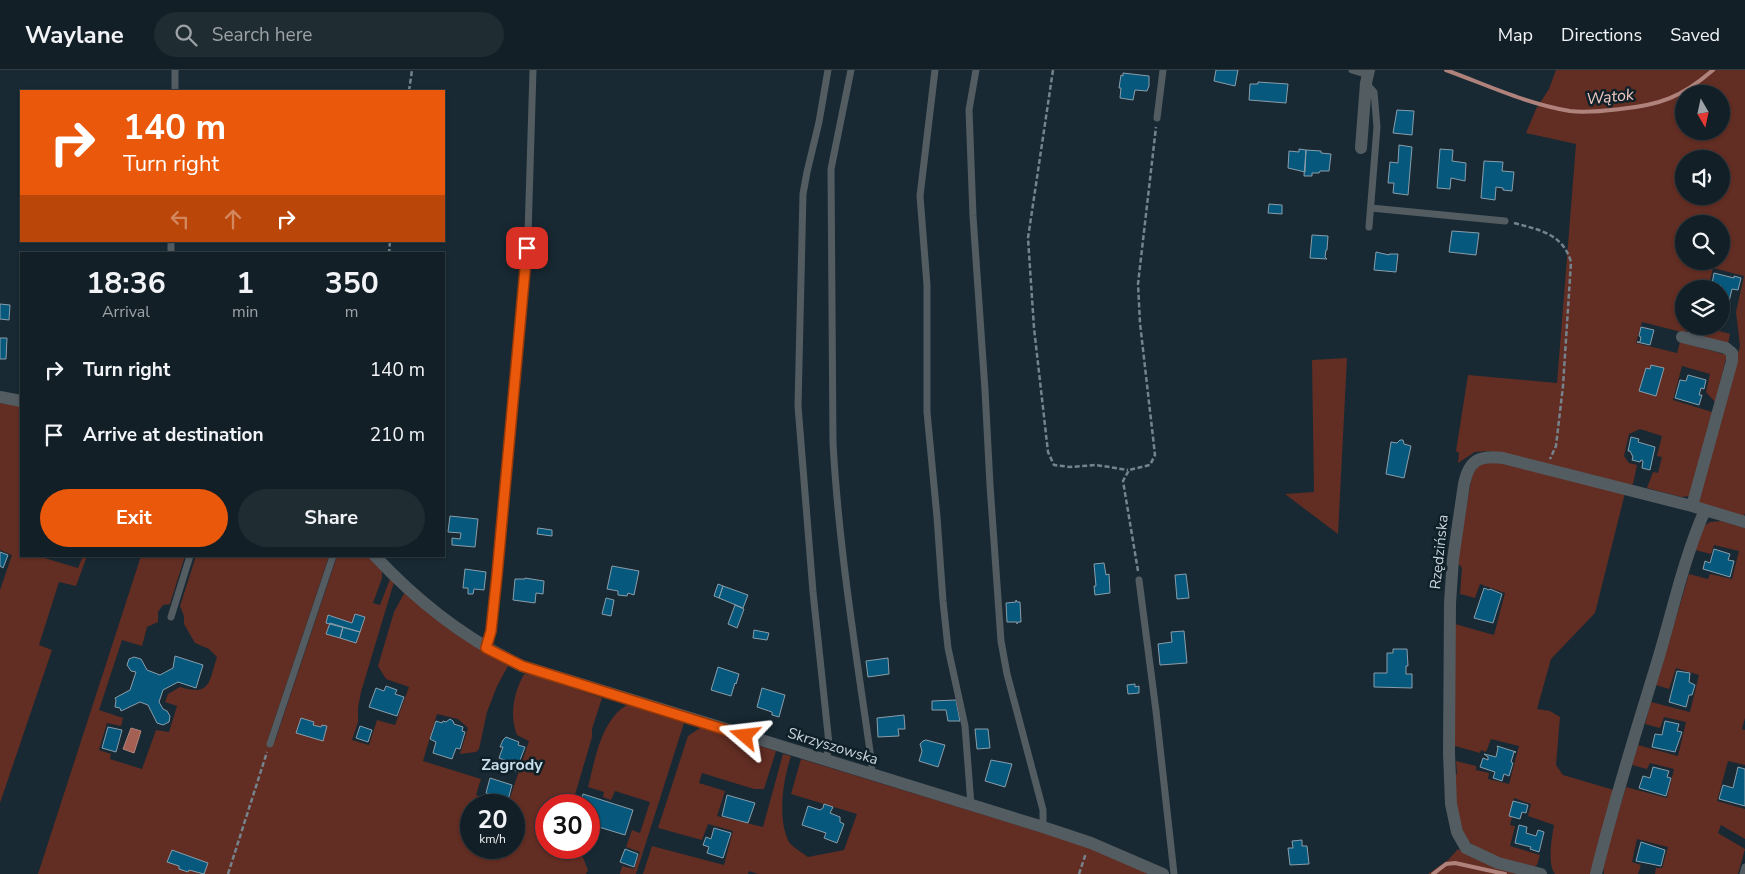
<!DOCTYPE html>
<meta charset="utf-8">
<style>
body{margin:0;font-family:"Nunito Sans",sans-serif;background:#1f2c32;color:#f1f3f6;height:100vh;display:flex;flex-direction:column;font-size:19px;white-space:nowrap}
*{box-sizing:border-box;margin:0}
p{font-size:16px;color:#9ca2a7}
.icon{flex:none;width:28px;height:28px;fill:none;stroke:currentColor;stroke-width:2;stroke-linecap:round;stroke-linejoin:round}
.map{position:relative;flex:1;overflow:hidden}
.side{position:absolute;left:20px;top:182px;width:425px;height:305px;display:flex;flex-direction:column;background:#121f26;border-radius:0px;box-shadow:0 1px 4px #0004,0 0 0 1px #313d43}
.side>*{flex:none}
.guide{position:absolute;left:20px;top:20px;width:425px;height:152px;border-radius:0px;box-shadow:0 1px 4px #0004,0 0 0 1px #313d43;background:#ea580c;color:#fff;overflow:hidden}
.needle{width:32px;rotate:171deg}
.fabs{position:absolute;left:1675px;top:15px;display:grid;gap:10px}
.fabs a{display:grid;place-items:center;width:55px;height:55px;border-radius:50%;background:#121f26;box-shadow:0 1px 4px #0004,0 0 0 1px #313d43;font-size:25px}
.speed{position:absolute;left:460px;top:724px;display:flex;gap:10px;font-size:25px;font-weight:700;text-align:center}
.speed>*{display:grid;place-content:center;width:65px;height:65px;border-radius:50%;background:#121f26;box-shadow:0 1px 4px #0004,0 0 0 1px #313d43;line-height:1}
.speed small{font-size:12px;font-weight:400}
.speed .limit{border:8px solid #d22;background:#fff;color:#111}
.pin{position:absolute;display:grid;place-items:center;width:42px;height:42px;color:#fff;margin:-21px;border-radius:10px;box-shadow:0 2px 8px #0006}
.me{position:absolute;width:55px;margin:-28px;rotate:287deg;stroke-linejoin:round;filter:drop-shadow(0 0 4px #0008)}
.turn{display:flex;align-items:center;gap:18px;height:105px;padding:0 20px;font-size:22px}
.turn .icon{width:65px;height:65px;stroke-width:2.5}
.turn b{display:block;font-size:35px;line-height:42px}
.lanes{display:flex;align-items:center;height:48px;padding:0 20px;background:#0003;justify-content:center;gap:25px;direction:ltr}
.lanes .off{opacity:.35}
.eta{display:flex;justify-content:space-evenly;align-items:center;height:85px;text-align:center}
.eta b{font-size:30px;font-weight:700;line-height:35px}
.cta{display:flex;gap:10px;margin-top:auto;padding:10px 20px}
.cta a{flex:1;height:58px;border-radius:30px;background:#ea580c;color:#fff;font-size:20px;font-weight:700;line-height:58px;text-align:center}
.cta a+a{background:#1f2c32;color:#f1f3f6}
ul{padding:0;list-style:none}
li{display:flex;align-items:center;gap:15px;height:65px;padding:0 20px}
li div{flex:1}
li b{display:block;font-size:19px}
li em{font-style:normal}
header{display:flex;align-items:center;gap:30px;box-sizing:border-box;height:70px;padding:0 25px;background:#121f26;border-bottom:1px solid #313d43}
header strong{font-size:24px}
nav{display:flex;gap:28px;margin-inline-start:auto;font-size:18px}
.search{width:350px;height:45px;background:#1f2c32;display:flex;align-items:center;gap:12px;box-sizing:border-box;padding:0 18px;border-radius:28px;color:#9ca2a7;font-size:19px}
.map>svg:first-child{display:block}
.green{fill:#622d23;fill-rule:evenodd}
.water{fill:#a36053;stroke:#af837c}
.lines{fill:none;stroke-linecap:round;stroke-linejoin:round}
.stream{stroke:#af837c;stroke-width:4}
.building{fill:#06597d;stroke:#899daa}
.path{stroke:#76838c;stroke-width:2.5;stroke-dasharray:5 2.5;stroke-linecap:butt}
.lane{stroke:#535c61;stroke-width:7}
.street{stroke:#535c61;stroke-width:12}
.route-casing{stroke:#983908;stroke-width:12}
.route{stroke:#ea580c;stroke-width:9}
.labels{text-anchor:middle;stroke-width:5;stroke-linejoin:round;paint-order:stroke}
.street-label{font-size:15px;fill:#cbd5dc;stroke:#0f2029}
.water-label{font-size:16px;font-style:italic;fill:#f2c9c1;stroke:#0f2029}
.neighbourhood-label{font-size:16px;font-weight:bold;fill:#c7ddea;stroke:#0f2029}
</style>
<header>
<strong>Waylane</strong>
<div class="search"><svg class="icon" aria-label="search" viewBox="0 0 24 24"><circle cx="10" cy="10" r="6"/><path d="M15 15l6 6"/></svg>Search here</div>
<nav><a>Map</a><a>Directions</a><a>Saved</a></nav>
</header>
<div class="map">
<svg width="1745" height="804" viewBox="0 0 1745 804">
<rect width="100%" height="100%" fill="#182933"/>
<path class="green" d="M1556,0H1745V443L1743,449L1698,434L1740,276L1736,242L1744,206L1713,198L1708,219H1684V256H1689L1687,262L1703,266L1705,257L1730,264L1728,274L1642,252L1636,273L1677,283L1680,272L1727,285L1715,332L1706,322L1710,304L1682,296L1673,330L1712,342L1690,426L1681,427L1647,418L1653,402L1658,403L1662,387L1657,386L1662,366L1640,359L1629,364L1624,386L1629,393L1637,395L1633,414L1628,415L1489,381L1475,382L1458,393L1459,383L1456,381L1468,305L1557,313L1576,74L1526,63L1536,39L1549,19ZM1684,24H1721V61H1684ZM1684,89H1721V126H1684ZM1684,154H1721V191H1684Z
M1347,288L1338,464L1285,424L1314,422L1312,290Z
M0,333L21,336V486H38L78,498L83,486H87L76,516L59,512L39,575L52,580L0,733V520L12,485L0,480Z
M1486,390L1625,423L1595,543L1551,589L1537,639L1550,641L1560,647L1556,695L1563,705L1614,720L1591,804H1555C1547,795 1552,766 1554,755L1528,746L1531,734L1514,728L1509,746L1512,747L1510,755L1515,756L1510,776L1540,785L1537,795L1532,798C1509,790 1470,785 1461,759C1455,743 1455,722 1454,705L1457,704L1456,691L1476,696V700L1489,703L1488,709L1509,714L1519,676L1491,669L1486,682L1481,680L1480,683L1455,676V554L1494,565L1505,523L1480,514L1475,528L1460,524L1462,498L1457,492L1472,405L1479,395Z
M1721,451L1745,458V648L1742,659L1745,660V695L1728,691L1717,731L1745,739V769L1721,755L1718,763L1745,779L1738,804H1655L1656,798H1662L1668,777L1637,769L1632,792L1641,795L1638,804H1604L1603,794L1626,717L1667,728L1674,699L1650,693L1647,699L1632,695L1638,675L1678,686L1686,652L1664,647L1660,658L1645,654L1651,632L1690,642L1699,605L1676,598L1669,619L1656,615L1689,504L1708,509L1710,504L1732,509L1739,481L1714,475L1711,484L1695,480L1701,458L1710,452Z
M141,486H185L170,534L163,535L158,542V552L147,557L142,576L122,570L99,640L123,648L121,656L107,653L99,680L111,684L110,689L142,699L156,660L169,662L177,636L165,632L168,624L180,617C211,627 209,611 217,587L209,579L195,573L184,554V546L180,536L196,486H329L268,669L275,671L337,486H368L382,501V508L373,533L380,535L390,509L394,512L361,622L358,638V652L352,670L369,675L377,650L395,655L409,617L386,609L378,596L394,542L405,522L508,596L497,616L487,642L479,679L476,682L460,684L468,658L458,649L437,644L423,691L481,709L476,725L508,734L529,671L517,665C509,644 514,623 524,604L532,605L602,628L592,659V667L572,735H546V778H579L588,800L586,804H38ZM471,735H514V778H471Z
M627,635L684,653L636,804H620L622,796L634,799L640,782L626,777L632,760L640,763L650,732L615,721L611,730L603,727L604,722L588,717C595,690 601,650 627,635Z
M700,658L776,681L764,719H754L702,703L699,713L725,721L717,746L763,757L783,684L791,686C783,710 777,749 789,772C793,778 803,783 808,787L844,780L857,744L791,724L801,689L1079,774L1150,804H758L749,801L748,804H643L652,776L724,795L733,761L708,754L702,770L658,758L688,666Z
M1458,779C1478,794 1507,798 1530,804H1428L1448,790Z"/>
<path class="water" d="M131,658L141,661L134,683L123,679Z"/>
<g class="lines">
<path class="stream" d="M1446,0C1487,15 1527,34 1570,41C1587,43 1603,41 1620,39C1660,35 1682,27 1713,0
M1433,804L1446,794L1455,793L1505,804"/>
</g>
<path class="building" d="M1216,0H1238L1235,16L1214,11Z
M1123,3L1149,6V16L1147,21L1135,20L1133,30L1120,28L1121,18H1119L1121,5L1123,6Z
M1258,12L1288,14L1286,33L1249,30L1250,14H1258Z
M1397,40L1414,41L1412,65L1393,63Z
M1399,75L1412,77L1408,125L1393,123L1394,113H1388L1390,92L1398,93Z
M1299,79L1306,80L1305,102L1288,98L1289,81L1299,82Z
M1440,79L1453,80L1452,91L1466,93L1465,111L1451,108L1450,119L1437,118Z
M1306,80L1321,81V83L1331,84L1329,101H1320L1319,103H1312V106H1304Z
M1484,91L1503,92L1502,101L1514,102L1512,121L1503,120V118L1496,117L1495,130L1481,128Z
M1269,134L1282,135V144L1268,143Z
M1452,161L1479,163L1476,185L1449,182Z
M1312,165L1328,166L1327,180H1326L1325,187L1327,189L1310,188Z
M1376,182L1389,185V184H1398L1396,202L1374,200Z
M1714,203L1734,208V206L1741,208L1738,220L1732,219L1728,236L1721,234V216L1712,214Z
M0,234L10,235L9,250L0,249Z
M1690,256H1702L1700,266L1688,263Z
M1641,257L1654,260L1650,275L1637,272H1640L1641,267L1639,266Z
M0,268H7L6,289H0Z
M1651,295L1664,298L1656,326L1639,321L1646,298L1650,299Z
M1688,305L1706,310L1704,319L1701,318L1699,325H1702L1699,335L1675,328L1680,310L1686,311Z
M1631,367L1639,369L1638,372L1655,377L1650,400L1642,398L1643,391L1641,390L1640,392L1632,390L1633,387L1630,381H1628Z
M1400,370H1403L1404,374L1411,376L1404,408L1386,404L1391,372L1397,373Z
M450,446L478,449L475,477L452,475V468L460,469L461,463L448,462Z
M538,458L552,460V466L537,464Z
M1714,479L1730,484L1728,490L1734,491L1730,507L1703,499L1705,491L1710,493Z
M0,482L8,485L3,498L0,496Z
M1104,493L1106,505L1109,504L1110,523L1095,525L1094,516H1096L1094,494Z
M612,496L639,501L634,525L628,523L627,526L618,525V521L607,519Z
M465,499L486,502L484,520L474,519L473,524H468V518H463Z
M1186,504L1189,528L1177,529L1175,505Z
M525,508L544,511L543,524L536,523L535,533L513,530L515,509H525Z
M718,514L723,516L719,528L714,526Z
M723,516L748,525L743,538L719,528Z
M1484,518L1489,520L1490,519L1502,524L1493,553L1474,548Z
M606,528L614,530L611,546L602,544Z
M1016,530L1017,532H1020L1021,552H1018L1017,554V552H1007L1006,533L1016,532Z
M735,535L744,539L737,558L728,554Z
M355,544L365,547L360,562L326,553L328,545L352,553Z
M330,553L343,557L340,568L326,564Z
M343,557L360,562L356,573L340,568Z
M754,560L769,563L767,570L753,568Z
M1184,561L1187,593L1160,595L1158,574L1172,572L1171,562Z
M1393,579H1407L1408,596H1406V604H1412V618L1374,617V603H1387V583H1393Z
M175,586L203,595L196,618L178,612L163,620L159,632L163,639L167,641L170,646L169,652L163,655L157,653L148,635L140,632L121,641L120,638L115,637L116,630L115,628L130,620L136,602L131,601L127,595L129,589L134,587L141,589L147,600L160,605L173,598Z
M888,588L889,604L868,607L866,591Z
M718,597L739,604L736,614L735,613L731,626L711,620Z
M1677,601L1690,603L1689,612L1695,615L1692,625H1689L1686,637L1669,632Z
M1135,614V617L1139,616V623L1128,624L1127,615Z
M386,616L397,620L395,624L404,627L397,646L369,637L376,618L384,621Z
M762,618L785,625L779,647L772,645V642L757,637Z
M956,630L960,651H948L946,640H932V631Z
M904,645L905,659H898L899,666L878,667L877,648Z
M301,648L314,652L313,655L321,657L322,655L327,656L323,671L296,663Z
M450,649L453,651L454,654L463,657L462,661L465,662L460,679L456,678L452,689L433,683L436,672L430,669L436,651L442,653L443,651L446,652Z
M1665,651L1679,654L1677,661L1682,662L1675,682L1652,677L1655,664L1662,665Z
M360,656L372,660L368,672L356,668Z
M108,657L122,660L116,682L102,678Z
M975,659H988L990,678L977,679Z
M506,667L519,672L518,675L525,677L516,701L504,698L507,691L499,688L503,677H500L503,670Z
M926,670L945,675L938,697L919,691L922,681L920,674L923,671Z
M1497,676L1516,682H1514L1511,692L1513,693L1509,706L1504,704L1502,711L1493,708L1495,702L1480,697L1483,688L1488,690V687L1484,684L1496,687L1498,678Z
M991,690L1012,694L1005,717L985,711Z
M1653,697L1669,701L1667,707L1671,708L1666,726L1639,718L1643,706L1650,708Z
M1738,697L1745,699V736L1719,729L1723,715L1733,718Z
M490,708L512,715L508,730L486,723Z
M583,724L633,740L625,765L589,754V735H580Z
M727,725L755,733L748,753L722,746Z
M1513,731L1528,735L1526,743L1522,742L1520,749L1509,746Z
M824,734L833,737L830,743L840,747V752L844,754L837,773L824,768L826,763L802,755L808,736L820,740L823,738Z
M1519,755L1527,757L1526,763L1536,766L1538,760L1544,762L1539,782L1530,779L1531,777L1515,773Z
M714,758L731,763L723,788L707,783L709,777L703,775L706,767L711,769Z
M1302,770V776H1307L1309,794L1290,795L1288,778H1293L1292,771Z
M1641,772L1665,780L1661,796L1636,791Z
M625,779L638,784L634,797L620,792Z
M172,780L208,793L204,804L189,800L188,802L179,799V796L167,792Z"/>
<g class="lines">
<path class="path" d="M1053,0L1028,168L1034,258L1048,382L1054,395L1070,397L1096,395L1128,400
M409,21L412,0
M1514,153C1540,160 1563,164 1571,192L1563,316L1556,376L1550,389
M389,184L390,171
M1138,501L1123,411L1129,400L1150,395L1155,385L1140,253L1138,214L1156,57
M228,804L267,682
M1079,804L1086,783"/>
<path class="lane" d="M851,0L831,99L833,373C839,481 857,589 872,695L871,704
M935,0L920,126L927,215V342L937,447L943,531L948,578L965,656L971,735
M976,0L969,40L973,146L985,320L990,415L1001,571L1007,604L1043,740V757
M1352,0L1368,5
M1366,13L1374,22L1377,57L1369,157
M175,21V0
M1157,48L1163,0
M1371,138L1505,151
M171,171V184
M1139,510L1156,641L1174,804
M171,547L190,486
M486,578L491,561L527,197L533,0
M270,674L333,486
M826,691L829,674L813,522L798,336L803,124L807,102L819,52L828,0
M1743,804L1745,797"/>
<path class="street" d="M1361,78L1366,13L1369,0
M1682,267L1726,278L1732,283V291L1692,436
M0,327L21,331
M375,486C417,531 467,570 522,596L1043,757L1091,773L1163,804
M1541,804L1498,793L1466,778L1457,762L1451,734L1449,683L1450,533L1453,489L1464,414C1469,390 1479,385 1503,388L1692,436L1745,452
M1596,804C1613,734 1635,665 1656,596C1672,544 1683,490 1705,440"/>
</g>
<g class="lines">
<g class="route-casing">
<path id="route" d="M527,178L497,505L491,561L486,578L522,596L745,666"/>
</g>
<use href="#route" class="route"/>
</g>
<g class="labels">
<g class="street-label">
<text transform="translate(1439 482) rotate(-84)" y="5">Rzędzińska</text>
<text transform="translate(833 676) rotate(17)" y="5">Skrzyszowska</text>
</g>
<g class="water-label">
<text transform="translate(1610 26) rotate(-6)" y="6">Wątok</text>
</g>
<g class="neighbourhood-label">
<text x="512" y="700">Zagrody</text>
</g>
</g>
</svg>
<div class="fabs">
<a><svg class="needle" viewBox="-14 -14 28 28"><path d="M0-13l5 13h-10z" fill="#e53935"/><path d="M0 13l5-13h-10z" fill="#9ca2a7"/></svg></a>
<a><svg class="icon" aria-label="sound" viewBox="0 0 24 24"><path d="M4 9h4l5-4v14l-5-4H4zM17 9q2 3 0 6"/></svg></a>
<a><svg class="icon" aria-label="search" viewBox="0 0 24 24"><circle cx="10" cy="10" r="6"/><path d="M15 15l6 6"/></svg></a>
<a><svg class="icon" aria-label="layers" viewBox="0 0 24 24"><path d="M12 4l9 5-9 5-9-5zM3 14l9 5 9-5"/></svg></a>
</div>
<div class="speed"><div>20<small>km/h</small></div><div class="limit">30</div></div>
<div class="pin" style="left:527px;top:178px;background:#d93025"><svg class="icon" aria-label="arrive" viewBox="0 0 24 24"><path d="M6 21V4h12l-3 4 3 4H6"/></svg></div>
<svg class="me" style="left:745px;top:666px" viewBox="-20 -20 40 40"><path d="M0-17L14 15 0 8-14 15z" fill="#ea580c" stroke="#fff" stroke-width="4"/></svg>
<div class="guide">
<div class="turn"><svg class="icon" aria-label="right" viewBox="0 0 24 24"><path d="M7 20v-9h11M14 6l5 5-5 5"/></svg><div><b>140 m</b>Turn right</div></div>
<div class="lanes"><svg class="icon off" aria-label="left" viewBox="0 0 24 24"><path d="M17 20v-9H6M10 6l-5 5 5 5"/></svg><svg class="icon off" aria-label="ahead" viewBox="0 0 24 24"><path d="M12 20V5M6 11l6-6 6 6"/></svg><svg class="icon" aria-label="right" viewBox="0 0 24 24"><path d="M7 20v-9h11M14 6l5 5-5 5"/></svg></div>
</div>
<section class="side">
<div class="eta">
<div><b>18:36</b><p>Arrival</p></div>
<div><b>1</b><p>min</p></div>
<div><b>350</b><p>m</p></div>
</div>
<ul>
<li><svg class="icon" aria-label="right" viewBox="0 0 24 24"><path d="M7 20v-9h11M14 6l5 5-5 5"/></svg><div><b>Turn right</b></div><em>140 m</em></li>
<li><svg class="icon" aria-label="arrive" viewBox="0 0 24 24"><path d="M6 21V4h12l-3 4 3 4H6"/></svg><div><b>Arrive at destination</b></div><em>210 m</em></li>
</ul>
<div class="cta"><a>Exit</a><a>Share</a></div>
</section>
</div>
